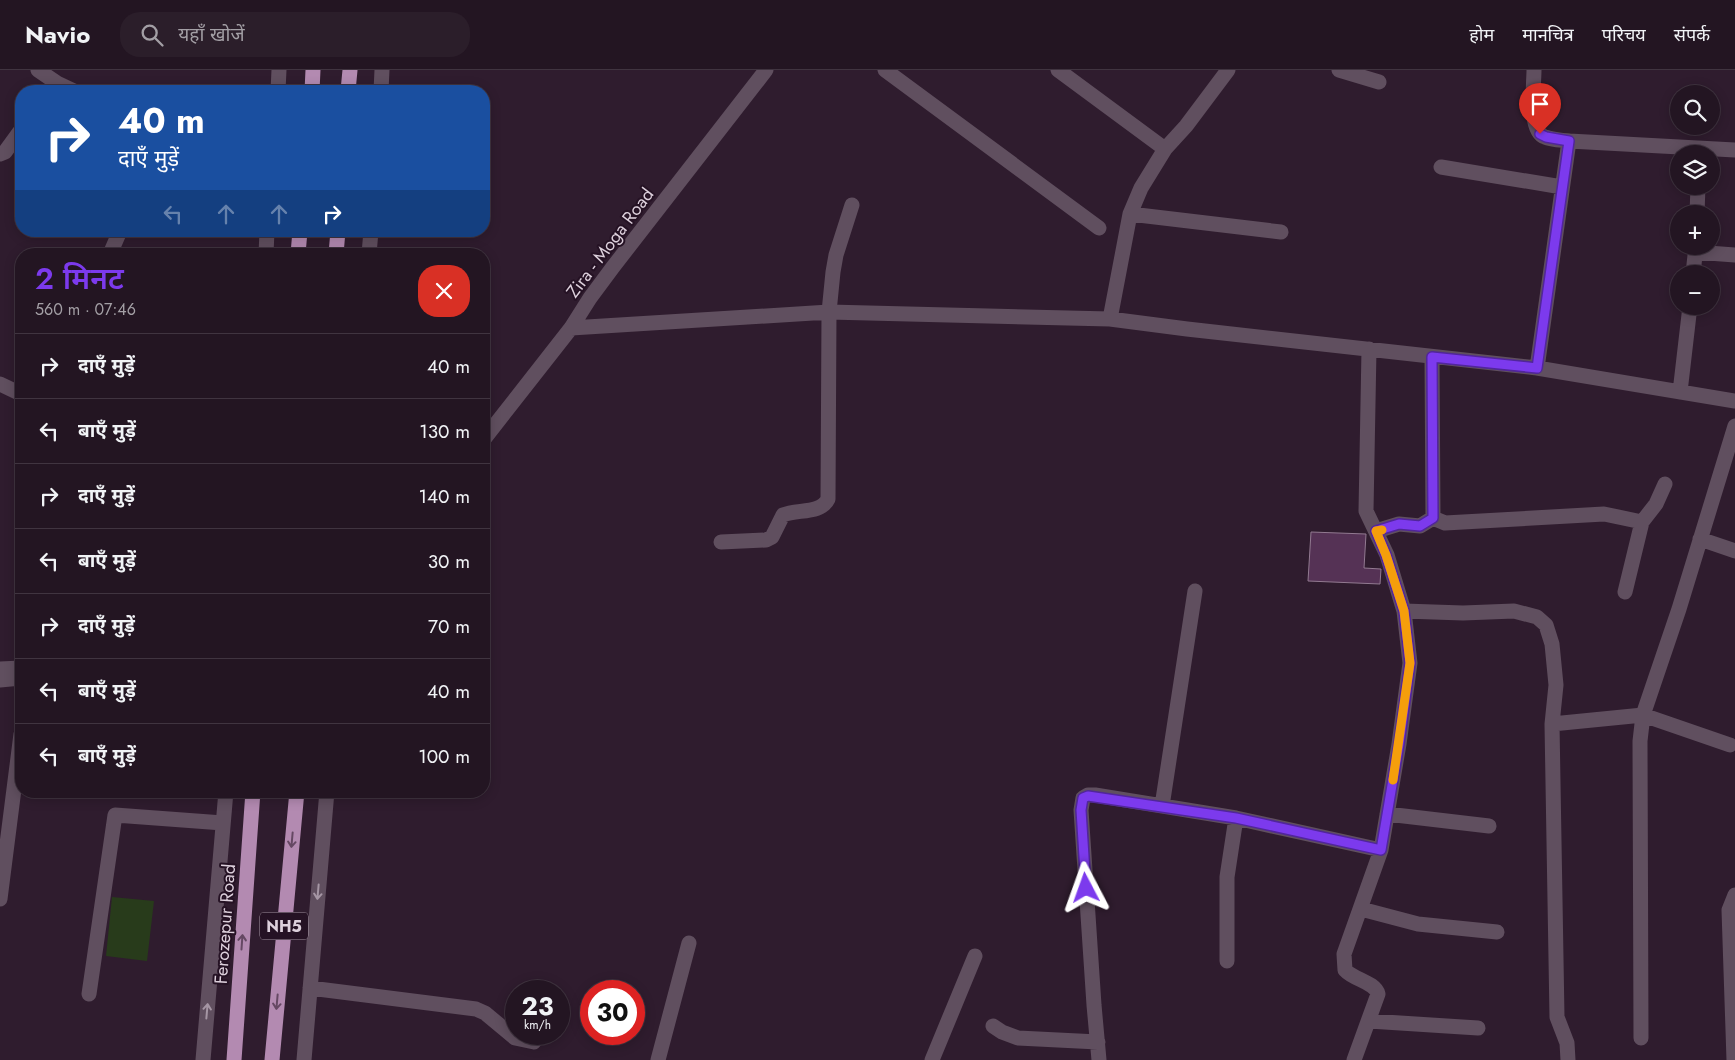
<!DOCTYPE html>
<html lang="hi">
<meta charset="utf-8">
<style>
body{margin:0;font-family:Jost,"Noto Sans Devanagari",sans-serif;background:#2b1e2a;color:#f1f3f6;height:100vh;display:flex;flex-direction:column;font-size:19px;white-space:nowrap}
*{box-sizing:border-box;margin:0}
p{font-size:16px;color:#a39fa5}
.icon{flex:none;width:28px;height:28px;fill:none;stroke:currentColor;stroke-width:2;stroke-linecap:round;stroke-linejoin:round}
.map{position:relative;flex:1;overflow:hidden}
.side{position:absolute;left:15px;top:178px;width:475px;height:550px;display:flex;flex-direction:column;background:#231522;border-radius:20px;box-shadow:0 2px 12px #0003,0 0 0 1px #403440}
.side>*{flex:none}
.top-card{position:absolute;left:15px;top:15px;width:475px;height:152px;border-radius:20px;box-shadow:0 2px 12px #0003,0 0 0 1px #403440;background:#1a4fa0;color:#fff;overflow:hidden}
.buttons{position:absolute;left:1670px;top:15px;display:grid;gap:10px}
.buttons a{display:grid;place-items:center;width:50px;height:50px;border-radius:50%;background:#231522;box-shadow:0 2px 12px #0003,0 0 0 1px #403440;font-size:25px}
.speed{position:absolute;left:505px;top:910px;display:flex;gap:10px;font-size:25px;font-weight:700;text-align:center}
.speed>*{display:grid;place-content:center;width:65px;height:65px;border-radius:50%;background:#231522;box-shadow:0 2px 12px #0003,0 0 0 1px #403440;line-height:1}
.speed small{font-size:12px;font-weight:400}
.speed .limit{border:8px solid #d22;background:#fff;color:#111}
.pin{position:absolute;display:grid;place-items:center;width:42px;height:42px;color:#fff;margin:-51px -21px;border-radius:50% 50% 50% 0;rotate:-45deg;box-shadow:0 0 5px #0007}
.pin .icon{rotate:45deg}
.me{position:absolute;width:55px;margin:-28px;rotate:356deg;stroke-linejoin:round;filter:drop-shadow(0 0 4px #0008)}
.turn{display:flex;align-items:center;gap:18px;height:105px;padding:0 20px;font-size:22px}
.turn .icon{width:65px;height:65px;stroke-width:2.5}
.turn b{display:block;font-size:35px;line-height:42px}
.lanes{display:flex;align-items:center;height:48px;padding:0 20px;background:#0003;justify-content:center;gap:25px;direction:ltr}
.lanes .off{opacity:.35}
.round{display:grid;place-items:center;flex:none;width:52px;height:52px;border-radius:20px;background:#2b1e2a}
.overview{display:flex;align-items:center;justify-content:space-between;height:85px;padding:0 20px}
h1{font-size:30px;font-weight:600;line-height:38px;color:#7c3aed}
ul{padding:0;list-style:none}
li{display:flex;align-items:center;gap:15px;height:65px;padding:0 20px;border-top:1px solid #403440}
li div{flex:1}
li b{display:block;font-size:19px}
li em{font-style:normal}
header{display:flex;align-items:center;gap:30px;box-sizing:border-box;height:70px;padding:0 25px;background:#231522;border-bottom:1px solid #403440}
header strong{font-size:24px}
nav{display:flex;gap:28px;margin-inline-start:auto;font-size:18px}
.search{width:350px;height:45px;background:#2b1e2a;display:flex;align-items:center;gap:12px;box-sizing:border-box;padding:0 18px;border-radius:20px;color:#a39fa5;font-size:19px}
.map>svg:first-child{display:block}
.green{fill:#283b1b}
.building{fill:#553255;stroke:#927a91}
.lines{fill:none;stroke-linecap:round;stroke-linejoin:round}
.minor{stroke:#604f5f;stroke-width:15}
.highway{stroke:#b38ab1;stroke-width:15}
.oneway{stroke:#654863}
.oneway2{stroke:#a596a4}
.route-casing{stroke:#51269a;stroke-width:12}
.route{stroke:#7c3aed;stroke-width:9}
.slow{stroke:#f59e0b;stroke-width:9}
.labels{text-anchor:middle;stroke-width:4;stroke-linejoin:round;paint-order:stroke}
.shield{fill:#251224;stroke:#a697a5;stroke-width:1}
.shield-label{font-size:16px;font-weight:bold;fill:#ddd0dc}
.street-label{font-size:18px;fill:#ddd0dc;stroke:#251224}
</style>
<header>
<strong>Navio</strong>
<div class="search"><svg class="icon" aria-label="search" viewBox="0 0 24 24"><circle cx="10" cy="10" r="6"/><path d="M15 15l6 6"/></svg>यहाँ खोजें</div>
<nav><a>होम</a><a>मानचित्र</a><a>परिचय</a><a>संपर्क</a></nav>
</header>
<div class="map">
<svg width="1735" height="990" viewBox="0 0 1735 990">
<rect width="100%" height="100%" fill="#2f1c2e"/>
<path class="green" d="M112,827L154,831L147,891L106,886Z"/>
<path class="building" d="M1311,462L1366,464L1364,498L1381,499L1380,514L1308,511Z"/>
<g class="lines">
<path class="minor" d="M38,0L57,13L74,21
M885,0L1099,158
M1058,0L1165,79
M1339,0L1379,12
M1534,0C1534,16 1528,61 1545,67C1552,70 1561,70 1569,71L1735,80
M278,21L279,0
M381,21L382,0
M0,84L5,82L21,60
M1441,97L1562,117
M1130,144L1281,162
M1697,144L1698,116
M1695,182L1735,185
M110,184L120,161
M266,184L267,161
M369,184L371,161
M1693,204L1696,176
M1110,249L1130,144L1141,118L1165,79L1186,56L1228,0
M571,258L829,242L1110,249L1187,259L1537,298L1735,331
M1432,287L1433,448
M1537,298L1569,71
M0,314L21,324
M1680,322L1690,236
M484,369L571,258L590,228L613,197L766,0
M1433,448L1445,453L1604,444L1642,452
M1376,461L1399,454L1420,456L1433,448
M1700,469L1735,481
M721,472L766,470L772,467L783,445C797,439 821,444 828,429L829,242L833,202L836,185L852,135
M1625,522L1642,452L1656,434L1665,414
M1404,541L1463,543L1514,541L1537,547L1546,555L1552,574L1556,615L1552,654
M0,599L21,598
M0,610L21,608
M1162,736L1195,521
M1387,744L1489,756
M0,829L21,664
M1361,839L1418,854L1497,862
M1227,891V807L1236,748
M310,918L476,939L485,943L515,968L534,972
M89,924L115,745L223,753
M1369,951L1478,958
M993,956L1002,962L1018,968L1098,972
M1641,968L1640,671L1643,645L1730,675
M203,990L226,721
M304,990L327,721
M658,990L689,873
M932,990L975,886
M1099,990L1094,935L1081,740L1083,728L1088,725H1095L1236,748L1381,780L1399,674L1410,593L1404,541L1387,485L1366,441L1369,279
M1354,990L1378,924C1375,912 1354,910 1345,900L1344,884L1381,780
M1568,990L1567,973L1557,947L1552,654L1643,645L1679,539L1735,356
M1734,990L1729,840L1735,825"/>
<path class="highway" d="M312,21L313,0
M348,21L350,0
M298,184L300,161
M336,184L338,161
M234,990L253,721
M272,990L297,721"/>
</g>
<defs><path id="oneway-shaft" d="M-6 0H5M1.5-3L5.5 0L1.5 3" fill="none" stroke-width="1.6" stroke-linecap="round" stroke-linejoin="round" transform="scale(1.25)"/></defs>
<g class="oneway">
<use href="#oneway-shaft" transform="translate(292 770) rotate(95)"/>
<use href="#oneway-shaft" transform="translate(242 872) rotate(-86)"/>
<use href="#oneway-shaft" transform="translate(277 932) rotate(95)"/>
</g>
<g class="oneway2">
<use href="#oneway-shaft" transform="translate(318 822) rotate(95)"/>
<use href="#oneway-shaft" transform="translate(207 941) rotate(-85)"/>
</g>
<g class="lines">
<g class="route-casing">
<path id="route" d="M1086,818L1081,740L1083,728L1088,726L1236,748L1381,780L1399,674L1410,593L1404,541L1386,485L1376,461L1399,454L1420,456L1433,448L1432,287L1537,298L1569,71L1546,67L1540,64"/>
</g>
<use href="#route" class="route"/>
<path class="slow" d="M1382,460L1376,461L1386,485L1404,541L1410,593L1393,710"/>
</g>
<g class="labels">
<rect class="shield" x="260" y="842.5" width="48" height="27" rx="4"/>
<g class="shield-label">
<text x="284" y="862">NH5</text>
</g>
<g class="street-label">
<text transform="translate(610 173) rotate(-53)" y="6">Zira - Moga Road</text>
<text transform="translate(225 854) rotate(-86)" y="6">Ferozepur Road</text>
</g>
</g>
</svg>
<div class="buttons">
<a><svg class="icon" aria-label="search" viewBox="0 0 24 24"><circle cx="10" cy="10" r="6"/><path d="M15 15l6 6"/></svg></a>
<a><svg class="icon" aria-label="layers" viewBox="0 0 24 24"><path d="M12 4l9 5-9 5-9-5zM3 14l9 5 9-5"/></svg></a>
<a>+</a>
<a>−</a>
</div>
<div class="speed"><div>23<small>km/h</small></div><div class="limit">30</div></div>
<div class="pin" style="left:1540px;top:64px;background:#d93025"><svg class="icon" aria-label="arrive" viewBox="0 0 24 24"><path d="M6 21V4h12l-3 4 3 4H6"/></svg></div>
<svg class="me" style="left:1086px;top:818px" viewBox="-20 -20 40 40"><path d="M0-17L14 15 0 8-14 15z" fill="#7c3aed" stroke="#fff" stroke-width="4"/></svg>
<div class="top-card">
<div class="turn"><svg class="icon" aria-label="right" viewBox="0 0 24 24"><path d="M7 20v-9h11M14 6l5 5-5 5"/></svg><div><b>40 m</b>दाएँ मुड़ें</div></div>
<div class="lanes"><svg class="icon off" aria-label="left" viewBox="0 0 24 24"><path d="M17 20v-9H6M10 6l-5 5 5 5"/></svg><svg class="icon off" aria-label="ahead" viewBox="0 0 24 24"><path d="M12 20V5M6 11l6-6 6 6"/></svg><svg class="icon off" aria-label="ahead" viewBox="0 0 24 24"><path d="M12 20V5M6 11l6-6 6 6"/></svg><svg class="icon" aria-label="right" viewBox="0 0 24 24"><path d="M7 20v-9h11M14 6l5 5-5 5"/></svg></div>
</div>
<section class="side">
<div class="overview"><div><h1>2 मिनट</h1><p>560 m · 07:46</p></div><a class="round" style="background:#d93025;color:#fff"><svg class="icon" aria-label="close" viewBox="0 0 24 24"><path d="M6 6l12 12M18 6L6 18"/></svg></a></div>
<ul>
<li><svg class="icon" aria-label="right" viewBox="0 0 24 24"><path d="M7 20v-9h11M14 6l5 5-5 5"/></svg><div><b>दाएँ मुड़ें</b></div><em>40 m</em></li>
<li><svg class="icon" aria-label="left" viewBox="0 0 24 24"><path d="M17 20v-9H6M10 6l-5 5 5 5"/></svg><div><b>बाएँ मुड़ें</b></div><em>130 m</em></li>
<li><svg class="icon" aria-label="right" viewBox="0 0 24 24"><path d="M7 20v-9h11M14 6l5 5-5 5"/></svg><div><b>दाएँ मुड़ें</b></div><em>140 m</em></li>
<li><svg class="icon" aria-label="left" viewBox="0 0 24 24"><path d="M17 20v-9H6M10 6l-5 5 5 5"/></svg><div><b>बाएँ मुड़ें</b></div><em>30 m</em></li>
<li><svg class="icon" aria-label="right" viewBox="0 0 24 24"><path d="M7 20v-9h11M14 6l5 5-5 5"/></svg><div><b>दाएँ मुड़ें</b></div><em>70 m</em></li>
<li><svg class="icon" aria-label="left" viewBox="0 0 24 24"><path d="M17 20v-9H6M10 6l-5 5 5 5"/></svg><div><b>बाएँ मुड़ें</b></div><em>40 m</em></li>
<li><svg class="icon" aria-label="left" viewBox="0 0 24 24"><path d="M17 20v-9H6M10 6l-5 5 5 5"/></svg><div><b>बाएँ मुड़ें</b></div><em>100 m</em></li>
</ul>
</section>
</div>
